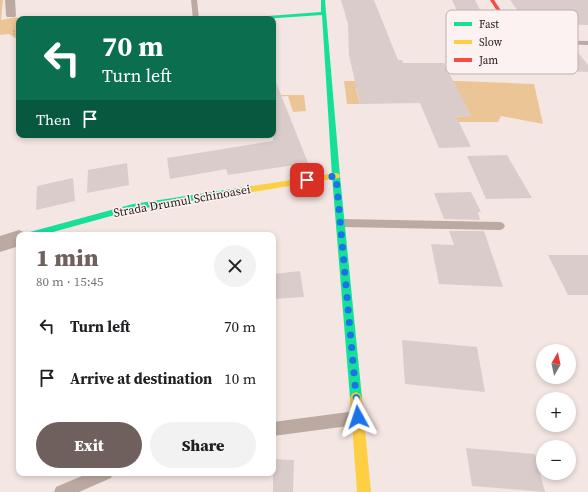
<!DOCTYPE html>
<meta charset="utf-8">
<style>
body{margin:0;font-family:"Source Serif 4",serif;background:#f2f2f2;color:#202124;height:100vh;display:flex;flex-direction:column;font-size:15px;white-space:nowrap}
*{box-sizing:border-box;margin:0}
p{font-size:13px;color:#757577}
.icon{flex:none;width:22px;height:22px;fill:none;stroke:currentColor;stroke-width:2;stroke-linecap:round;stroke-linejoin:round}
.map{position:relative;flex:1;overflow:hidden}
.drawer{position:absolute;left:16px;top:232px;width:260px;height:244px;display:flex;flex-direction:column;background:#fff;border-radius:8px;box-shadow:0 2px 6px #0003}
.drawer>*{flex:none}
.banner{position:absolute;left:16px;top:16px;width:260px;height:122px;border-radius:8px;box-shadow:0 2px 6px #0003;background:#0b6e4f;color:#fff;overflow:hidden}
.needle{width:26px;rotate:9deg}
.controls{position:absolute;left:536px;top:344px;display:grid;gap:8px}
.controls a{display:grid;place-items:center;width:40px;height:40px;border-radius:50%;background:#fff;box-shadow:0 2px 6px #0003;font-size:20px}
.pin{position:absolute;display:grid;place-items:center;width:34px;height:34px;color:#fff;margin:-17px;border-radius:8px;box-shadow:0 2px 6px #0006}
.me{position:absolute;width:44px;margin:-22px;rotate:355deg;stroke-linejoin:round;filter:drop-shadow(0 0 3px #0008)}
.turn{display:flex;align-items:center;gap:14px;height:84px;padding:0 20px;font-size:18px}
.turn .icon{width:52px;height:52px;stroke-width:2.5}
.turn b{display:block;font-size:28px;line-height:34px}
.then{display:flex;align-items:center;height:38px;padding:0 20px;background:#0003;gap:8px;font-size:15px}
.round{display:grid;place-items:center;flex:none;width:42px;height:42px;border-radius:21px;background:#f2f2f2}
.summary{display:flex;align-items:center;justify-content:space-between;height:68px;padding:0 20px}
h1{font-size:24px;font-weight:800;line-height:30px;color:#6f605d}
.cta{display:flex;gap:8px;margin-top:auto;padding:8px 20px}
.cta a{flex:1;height:46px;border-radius:24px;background:#6f605d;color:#fff;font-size:16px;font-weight:800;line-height:46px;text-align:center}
.cta a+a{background:#f2f2f2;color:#202124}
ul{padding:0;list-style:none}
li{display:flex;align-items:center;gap:12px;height:52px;padding:0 20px}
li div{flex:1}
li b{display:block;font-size:15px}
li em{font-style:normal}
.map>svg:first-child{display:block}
.green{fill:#ecc597}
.building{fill:#dbcccc}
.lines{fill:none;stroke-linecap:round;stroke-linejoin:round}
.path{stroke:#bbaca7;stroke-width:1.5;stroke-dasharray:2 1;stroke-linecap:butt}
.lane{fill:#bcaaa2;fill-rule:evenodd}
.street{fill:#bcaaa2;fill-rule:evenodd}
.fast{fill:#16e098;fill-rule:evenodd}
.slow{fill:#ffcf43;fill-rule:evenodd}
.jam{fill:#f24e42;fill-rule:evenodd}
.route{stroke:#1a73e8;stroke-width:7;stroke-dasharray:0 12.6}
.labels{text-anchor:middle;stroke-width:3;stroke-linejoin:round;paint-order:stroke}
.street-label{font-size:12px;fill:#271815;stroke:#fbf2f1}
.key{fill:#fbf2f1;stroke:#bbb1af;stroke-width:1}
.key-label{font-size:11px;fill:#271815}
</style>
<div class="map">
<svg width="588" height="492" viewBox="0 0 588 492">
<rect width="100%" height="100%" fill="#f4e6e3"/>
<path class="green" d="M0,0H3L1,20L17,17V33H19V37L15,38L9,34L0,35Z
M344,81H458L534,84L543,124L501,116L498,122H444L441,117L471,116L464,103H404L398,88H356L360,104H347Z
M273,95H304L306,111L293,112L288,96L273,97Z"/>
<path class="building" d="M341,0H374L398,60H402L403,63H444L471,116H456L471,147L439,148L420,103L360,104L349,55L348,24Z
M452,0H475L503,54L477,53Z
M510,0H588V25L557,24L568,39H545L542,34H535Z
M550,45L573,46L588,65V72L567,71Z
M273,77H274L308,163L228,175L226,169L170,179L167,158L273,141Z
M507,155L515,169L532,198L486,199L467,156Z
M127,163L129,185L87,193L88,170Z
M73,178L75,201L36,210L37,186Z
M471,192L481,212H478L480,220L444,219L434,193Z
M449,231H484L503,287L439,284L431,244L454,245Z
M548,255H588V295H568Z
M300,271L304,297L273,299V274Z
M402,340L477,347L485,392L405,384Z
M466,448L535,454L545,492L472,486Z
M273,459L294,460L293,492H273Z"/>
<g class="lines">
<path class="path" d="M14,30V34L19,35"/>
<path class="lane" d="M191,0H197L199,19H193Z
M519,40L588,41V45L517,43L516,42Z
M341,219L500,222L503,223L505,226L503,229L500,230L341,227L336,223Z
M356,411L361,413L363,418L361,423L356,425L273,436V422Z
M89,473H113L111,478L79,492H54L56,487Z"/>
<path class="street" d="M5,0H15L16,15L15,17H7L6,15Z
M19,230L26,233L27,235H19V246L0,252V236Z"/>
<path class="fast" d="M321,0H325L340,176L362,398L360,402L356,404L352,402L350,398L332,176L322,15L262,19H240L242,18L321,12Z
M252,186L255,187L256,189L255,191L133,210L42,235H26L30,232L133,204Z"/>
<path class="slow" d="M336,173L339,174L340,176L339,178L252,192L248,189L252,186Z
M356,392L360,394L362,398L371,492H357L350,398L352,394Z"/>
<path class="jam" d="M490,0H494L533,59L532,60H528Z"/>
</g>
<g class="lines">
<path class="route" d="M307,180L336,176L358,417"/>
</g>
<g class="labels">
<g class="street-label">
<text transform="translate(182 201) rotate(-10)" y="4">Strada Drumul Schinoasei</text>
</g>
</g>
<rect x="446" y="10" width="132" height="64" rx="6" class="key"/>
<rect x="454" y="22" width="18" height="4" fill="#16e098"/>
<rect x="454" y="40" width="18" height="4" fill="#ffcf43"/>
<rect x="454" y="58" width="18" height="4" fill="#f24e42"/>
<g class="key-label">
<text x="479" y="28">Fast</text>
<text x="479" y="46">Slow</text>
<text x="479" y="64">Jam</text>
</g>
</svg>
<div class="controls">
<a><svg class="needle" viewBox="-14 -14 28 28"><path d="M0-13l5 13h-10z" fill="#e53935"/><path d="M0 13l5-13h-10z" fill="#757577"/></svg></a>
<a>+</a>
<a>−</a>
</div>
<div class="pin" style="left:307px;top:180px;background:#d93025"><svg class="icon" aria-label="arrive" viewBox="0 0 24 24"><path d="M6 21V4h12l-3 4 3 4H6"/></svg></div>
<svg class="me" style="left:358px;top:417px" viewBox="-20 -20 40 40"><path d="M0-17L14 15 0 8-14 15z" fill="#1a73e8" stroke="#fff" stroke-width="4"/></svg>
<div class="banner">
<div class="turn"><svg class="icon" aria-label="left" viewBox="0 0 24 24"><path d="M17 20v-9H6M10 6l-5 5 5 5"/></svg><div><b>70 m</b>Turn left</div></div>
<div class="then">Then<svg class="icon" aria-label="arrive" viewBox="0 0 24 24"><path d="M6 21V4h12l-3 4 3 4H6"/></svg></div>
</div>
<section class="drawer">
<div class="summary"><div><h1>1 min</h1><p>80 m · 15:45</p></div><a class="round"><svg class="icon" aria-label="close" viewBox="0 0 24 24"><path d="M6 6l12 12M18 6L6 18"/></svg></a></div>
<ul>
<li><svg class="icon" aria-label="left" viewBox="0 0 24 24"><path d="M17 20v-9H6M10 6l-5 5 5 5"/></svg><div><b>Turn left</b></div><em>70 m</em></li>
<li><svg class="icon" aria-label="arrive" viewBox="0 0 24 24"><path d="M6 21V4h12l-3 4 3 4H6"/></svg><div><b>Arrive at destination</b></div><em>10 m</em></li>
</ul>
<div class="cta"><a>Exit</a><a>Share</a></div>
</section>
</div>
